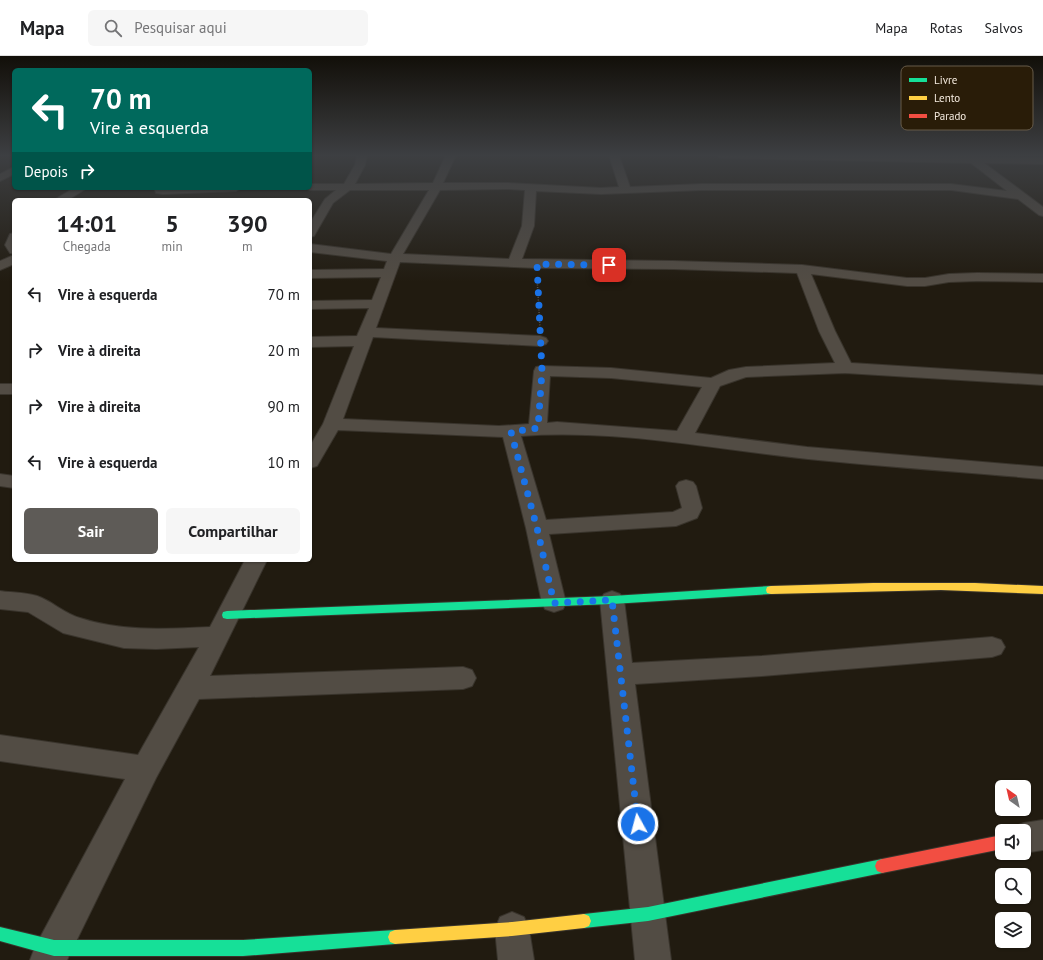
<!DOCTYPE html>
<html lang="pt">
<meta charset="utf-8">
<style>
body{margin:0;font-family:"PT Sans",sans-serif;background:#f6f6f6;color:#202124;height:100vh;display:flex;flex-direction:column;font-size:15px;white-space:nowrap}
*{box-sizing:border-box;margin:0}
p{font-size:13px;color:#757577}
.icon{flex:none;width:22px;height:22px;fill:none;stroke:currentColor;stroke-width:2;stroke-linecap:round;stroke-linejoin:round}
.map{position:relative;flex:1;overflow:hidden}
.side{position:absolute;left:12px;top:142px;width:300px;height:364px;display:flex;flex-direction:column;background:#fff;border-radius:6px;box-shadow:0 1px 3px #0004}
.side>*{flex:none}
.top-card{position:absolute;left:12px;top:12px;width:300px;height:122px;border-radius:6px;box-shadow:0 1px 3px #0004;background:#00695c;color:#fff;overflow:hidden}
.needle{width:26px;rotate:326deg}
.fabs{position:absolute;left:995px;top:724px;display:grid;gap:8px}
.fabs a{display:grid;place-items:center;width:36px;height:36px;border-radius:6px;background:#fff;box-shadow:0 1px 3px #0004;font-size:20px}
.pin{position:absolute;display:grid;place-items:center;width:34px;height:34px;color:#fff;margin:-17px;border-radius:8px;box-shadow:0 2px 6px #0006}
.me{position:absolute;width:44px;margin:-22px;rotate:353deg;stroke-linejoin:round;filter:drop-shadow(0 0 3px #0008)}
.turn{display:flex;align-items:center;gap:14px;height:84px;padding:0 12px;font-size:18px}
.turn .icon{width:52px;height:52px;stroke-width:2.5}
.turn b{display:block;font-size:28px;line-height:34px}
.then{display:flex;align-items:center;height:38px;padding:0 12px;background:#0003;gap:8px;font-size:15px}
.eta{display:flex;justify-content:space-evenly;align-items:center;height:68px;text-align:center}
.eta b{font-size:24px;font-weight:700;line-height:28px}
.button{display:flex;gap:8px;margin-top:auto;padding:8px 12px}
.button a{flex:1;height:46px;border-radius:6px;background:#5e5b57;color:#fff;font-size:16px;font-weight:700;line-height:46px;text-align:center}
.button a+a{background:#f6f6f6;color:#202124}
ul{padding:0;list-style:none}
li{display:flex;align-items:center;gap:12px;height:56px;padding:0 12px}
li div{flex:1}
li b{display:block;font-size:15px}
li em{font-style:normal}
header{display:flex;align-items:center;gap:24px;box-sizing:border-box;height:56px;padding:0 20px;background:#fff;border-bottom:1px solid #e0e0e0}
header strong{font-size:19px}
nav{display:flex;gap:22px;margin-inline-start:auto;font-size:14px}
.search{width:280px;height:36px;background:#f6f6f6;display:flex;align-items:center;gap:10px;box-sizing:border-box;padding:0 14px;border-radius:6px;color:#757577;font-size:15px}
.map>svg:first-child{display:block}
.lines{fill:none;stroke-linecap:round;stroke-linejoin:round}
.street-casing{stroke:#39342c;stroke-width:2}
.fast-casing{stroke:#39342c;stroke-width:2}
.slow-casing{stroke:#39342c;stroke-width:2}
.jam-casing{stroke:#39342c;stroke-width:2}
.path{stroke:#57514a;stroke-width:1.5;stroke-dasharray:1 1.5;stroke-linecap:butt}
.street{fill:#524c44;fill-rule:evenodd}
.fast{fill:#16e098;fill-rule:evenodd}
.slow{fill:#ffcf43;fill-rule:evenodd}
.jam{fill:#f24e42;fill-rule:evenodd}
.route{stroke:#1a73e8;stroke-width:7;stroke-dasharray:0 12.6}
.key{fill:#291c08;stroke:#665a48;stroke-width:1}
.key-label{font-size:11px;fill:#f4eade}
</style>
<header>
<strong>Mapa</strong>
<div class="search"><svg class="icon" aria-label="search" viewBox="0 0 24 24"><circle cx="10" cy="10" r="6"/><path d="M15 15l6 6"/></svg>Pesquisar aqui</div>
<nav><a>Mapa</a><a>Rotas</a><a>Salvos</a></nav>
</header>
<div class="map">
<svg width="1043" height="904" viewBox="0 0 1043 904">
<rect width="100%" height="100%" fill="#211b10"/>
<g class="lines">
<g class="street-casing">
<path id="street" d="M357,99H367L365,109L355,128L433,127L446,99H456L443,127H508L601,132L619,131L609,99H619L630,131L702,128H951L1007,135L971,107L721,102L716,99H902L1043,102V108L984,107L1043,151V160L1039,159L1018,143L951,134H702L601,138L536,135L534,170L522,203L673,205L802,209L907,222H925L949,218L977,217L1043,218V226L977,225L949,226L925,230H907L811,218L835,275L851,307L1043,319V329L845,317L746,321L720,330L695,377L807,391L1043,411V423C965,416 886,411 808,403C713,393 617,373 521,380L546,464L673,456L682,452L676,430L679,426L686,424L693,426L696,430L702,452L697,462L676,470L549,478L566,547L563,553L554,556L545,553L542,547L526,472L503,381L338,374L317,410L310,412V390L323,368L354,290L310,291V281L357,280L369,252L310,253V245L372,244L381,221L310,222V214L384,213L387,205L310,196V188L391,198L429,134H350L333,147L314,180L310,181V167L325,143L336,134H310L305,132H310V128H344L355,109ZM508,133L525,134L522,170L509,203L403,198L440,134ZM400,206L537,212L673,213L797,217L819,275L835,307L746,311L729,314L711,322L611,312L542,310L536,311L534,315L529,368L499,370L343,363L373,281L540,290L546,288L548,285L546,282L540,280L376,272ZM550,320L611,322L702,331L677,375L557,366L547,367Z
M14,111V118L0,125V118Z
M74,132H87L68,144H54Z
M154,132H241L236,135L163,138L156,137Z
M14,177V198L10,197L5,189L10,178Z
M14,199V208L0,214V205Z
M0,328H14V338H0Z
M0,418L14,420V432L0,430Z
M245,504H267L210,620L463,611L472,614L476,622L472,630L463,633L199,643L156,722L67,904H30L35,891L125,723L0,705V679L138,699L199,591L156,593L124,592L63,577L28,556L0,553V535C13,537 30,536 42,542C55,548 66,558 80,562C123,576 165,573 210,571Z
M612,535L620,538L624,544L632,607L762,600L992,581L1001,584L1005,591L1001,598L992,601L762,620L635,628L671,904H635L600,544L604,538Z
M1043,764V794L1024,797H1023L1024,775H1011L1013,771L1024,767Z
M512,856L524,861L529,873L534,904H498L495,873L500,861Z"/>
</g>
<g class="fast-casing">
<path id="fast" d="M771,530L775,531L776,534L775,537L771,538L612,548L227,563L223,562L222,559L223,556L227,555L612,540Z
M882,803L887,805L889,810L887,815L882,817L648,865L584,872L579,870L577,865L579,860L584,858L648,851Z
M0,871L54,884H243L395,874L400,876L402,881L400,886L395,888L243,900H54L0,885Z"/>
</g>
<g class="slow-casing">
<path id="slow" d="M873,527H975L1043,530V538L941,534L771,538L767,537L766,534L767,531L771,530Z
M584,858L589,860L591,865L589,870L584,872L512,880L395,888L390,886L388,881L390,876L395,874L512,866Z"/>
</g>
<g class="jam-casing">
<path id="jam" d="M1002,779V793L882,817L877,815L875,810L877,805L882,803Z"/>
</g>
<path class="path" d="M537,221L540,272"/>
<use href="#street" class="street"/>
<use href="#fast" class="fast"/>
<use href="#slow" class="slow"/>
<use href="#jam" class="jam"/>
</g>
<linearGradient id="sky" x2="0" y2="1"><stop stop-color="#120f09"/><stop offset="0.44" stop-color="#3d3f42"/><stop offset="1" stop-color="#3d3f42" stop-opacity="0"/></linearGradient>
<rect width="1043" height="226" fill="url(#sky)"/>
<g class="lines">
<path class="route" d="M609,209L537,208L542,315L538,372L511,376L537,472L554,547L612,544L638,768"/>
</g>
<rect x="901" y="10" width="132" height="64" rx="6" class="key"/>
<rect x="909" y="22" width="18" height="4" fill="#16e098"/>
<rect x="909" y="40" width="18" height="4" fill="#ffcf43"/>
<rect x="909" y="58" width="18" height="4" fill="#f24e42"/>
<g class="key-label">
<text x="934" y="28">Livre</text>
<text x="934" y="46">Lento</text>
<text x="934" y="64">Parado</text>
</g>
</svg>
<div class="fabs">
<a><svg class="needle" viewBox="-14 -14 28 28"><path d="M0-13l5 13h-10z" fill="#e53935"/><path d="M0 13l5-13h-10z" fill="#757577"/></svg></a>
<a><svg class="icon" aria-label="sound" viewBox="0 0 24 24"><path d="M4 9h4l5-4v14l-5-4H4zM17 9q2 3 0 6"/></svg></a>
<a><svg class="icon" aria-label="search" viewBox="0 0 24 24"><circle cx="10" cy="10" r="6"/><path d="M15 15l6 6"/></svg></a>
<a><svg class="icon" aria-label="layers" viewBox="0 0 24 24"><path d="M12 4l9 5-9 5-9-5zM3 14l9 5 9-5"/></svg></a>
</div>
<div class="pin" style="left:609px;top:209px;background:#d93025"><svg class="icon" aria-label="arrive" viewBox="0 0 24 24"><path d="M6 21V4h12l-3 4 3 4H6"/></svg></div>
<svg class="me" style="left:638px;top:768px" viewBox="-20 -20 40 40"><circle r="17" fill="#1a73e8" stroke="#fff" stroke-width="3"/><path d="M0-11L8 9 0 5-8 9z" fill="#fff"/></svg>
<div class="top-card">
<div class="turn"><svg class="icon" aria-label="left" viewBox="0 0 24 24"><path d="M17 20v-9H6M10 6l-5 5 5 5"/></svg><div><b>70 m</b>Vire à esquerda</div></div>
<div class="then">Depois<svg class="icon" aria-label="right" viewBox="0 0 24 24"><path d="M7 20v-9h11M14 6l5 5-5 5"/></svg></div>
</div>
<section class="side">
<div class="eta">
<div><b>14:01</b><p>Chegada</p></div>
<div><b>5</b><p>min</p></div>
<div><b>390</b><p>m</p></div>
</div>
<ul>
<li><svg class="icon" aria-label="left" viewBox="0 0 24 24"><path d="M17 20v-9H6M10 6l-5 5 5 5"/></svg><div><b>Vire à esquerda</b></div><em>70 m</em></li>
<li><svg class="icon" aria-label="right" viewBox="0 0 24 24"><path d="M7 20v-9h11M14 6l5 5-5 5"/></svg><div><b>Vire à direita</b></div><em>20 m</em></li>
<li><svg class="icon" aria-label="right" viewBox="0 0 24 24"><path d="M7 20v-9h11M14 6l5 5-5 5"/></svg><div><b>Vire à direita</b></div><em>90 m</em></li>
<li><svg class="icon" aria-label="left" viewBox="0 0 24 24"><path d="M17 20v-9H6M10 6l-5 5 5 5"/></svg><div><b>Vire à esquerda</b></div><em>10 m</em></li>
</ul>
<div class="button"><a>Sair</a><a>Compartilhar</a></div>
</section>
</div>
